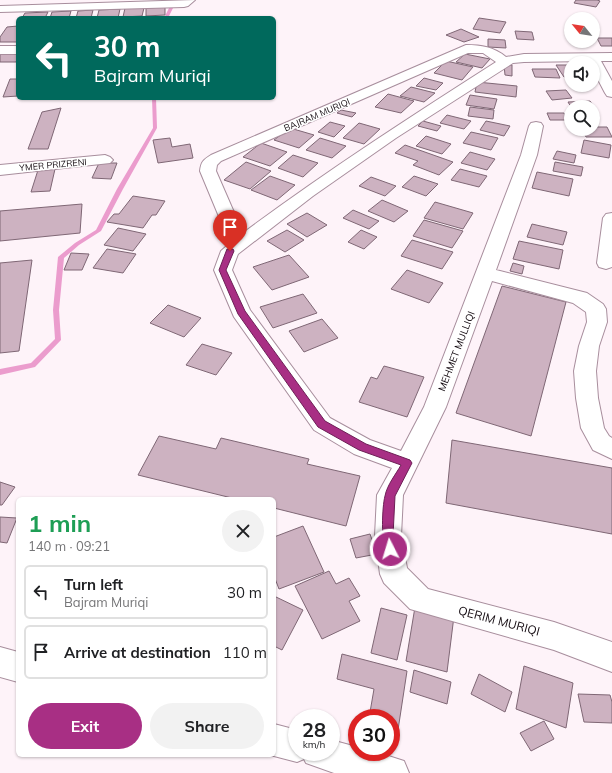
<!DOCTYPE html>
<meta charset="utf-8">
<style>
body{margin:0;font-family:Mulish,sans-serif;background:#f2f2f2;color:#202124;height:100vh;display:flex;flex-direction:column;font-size:15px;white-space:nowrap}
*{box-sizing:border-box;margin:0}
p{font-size:13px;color:#757577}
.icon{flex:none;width:22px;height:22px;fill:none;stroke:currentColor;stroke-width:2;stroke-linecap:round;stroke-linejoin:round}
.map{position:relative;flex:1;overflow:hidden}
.panel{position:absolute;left:16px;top:497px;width:260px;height:260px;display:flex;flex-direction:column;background:#fff;border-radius:6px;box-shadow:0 1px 3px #0004}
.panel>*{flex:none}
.top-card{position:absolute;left:16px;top:16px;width:260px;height:84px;border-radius:6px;box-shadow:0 1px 3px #0004;background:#00695c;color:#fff;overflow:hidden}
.needle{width:26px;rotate:300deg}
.controls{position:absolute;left:564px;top:12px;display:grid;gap:8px}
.controls a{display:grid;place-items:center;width:36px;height:36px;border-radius:50%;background:#fff;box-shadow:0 1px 3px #0004;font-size:20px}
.speed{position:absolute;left:288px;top:709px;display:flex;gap:8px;font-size:20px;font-weight:700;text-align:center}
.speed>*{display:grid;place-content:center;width:52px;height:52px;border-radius:50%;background:#fff;box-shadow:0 1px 3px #0004;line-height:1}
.speed small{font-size:10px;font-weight:400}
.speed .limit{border:6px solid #d22;background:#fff;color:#111}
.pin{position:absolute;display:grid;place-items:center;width:34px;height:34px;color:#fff;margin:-41px -17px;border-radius:50% 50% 50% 0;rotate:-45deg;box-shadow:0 0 4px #0007}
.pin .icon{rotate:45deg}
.me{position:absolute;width:44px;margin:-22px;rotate:355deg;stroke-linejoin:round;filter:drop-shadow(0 0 3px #0008)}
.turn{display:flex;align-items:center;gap:14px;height:84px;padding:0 12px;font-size:18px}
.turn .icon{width:52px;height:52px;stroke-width:2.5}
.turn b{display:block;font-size:28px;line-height:34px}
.round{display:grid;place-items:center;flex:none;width:42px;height:42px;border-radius:21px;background:#f2f2f2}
.overview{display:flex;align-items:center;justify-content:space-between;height:68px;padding:0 12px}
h1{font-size:24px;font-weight:700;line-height:30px;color:#1e9e55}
.cta{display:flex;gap:8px;margin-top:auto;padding:8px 12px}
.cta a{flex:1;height:46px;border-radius:24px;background:#a82f84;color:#fff;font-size:16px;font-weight:700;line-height:46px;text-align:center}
.cta a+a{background:#f2f2f2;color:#202124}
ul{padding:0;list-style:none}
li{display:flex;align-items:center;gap:12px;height:54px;margin:0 8px 6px;padding:0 4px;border:2px solid #e0e0e0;border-radius:6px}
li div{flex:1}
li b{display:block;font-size:15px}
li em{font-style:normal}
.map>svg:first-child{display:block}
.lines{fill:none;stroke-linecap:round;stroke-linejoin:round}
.stream{fill:#eb9ccd;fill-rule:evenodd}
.building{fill:#cdb2c1;stroke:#7f6775}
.minor-casing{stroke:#a88e9d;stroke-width:2}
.minor{fill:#fff;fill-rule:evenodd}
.route{fill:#a82f84;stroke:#6d1f56}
.labels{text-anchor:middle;stroke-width:3;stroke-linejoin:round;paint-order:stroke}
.far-street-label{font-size:9px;fill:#130a10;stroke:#fff}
.street-label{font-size:10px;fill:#130a10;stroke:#fff}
.near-street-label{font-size:12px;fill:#130a10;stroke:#fff}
</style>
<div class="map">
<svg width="612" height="773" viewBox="0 0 612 773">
<rect width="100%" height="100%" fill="#fef3f9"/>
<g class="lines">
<path class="stream" d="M172,5L174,6L168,18H164L170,6Z
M152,98H156L157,128L123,189L101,231L79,245L64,258L59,310L61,340L35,367L0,375V369L31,363L55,339L53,310L58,257L75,243L96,230L117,189L153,128Z"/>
</g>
<path class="building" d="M576,0H597L600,1L596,7L574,3Z
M165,7V15L146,16V8Z
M125,8H144L142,16L123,17Z
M120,9L118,18H97L99,10Z
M93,10L91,18H76L78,11Z
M71,11L69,18H50L52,12Z
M48,12L45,18H22L25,13Z
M479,18L506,22L500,33L473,29Z
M18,26V42H0V37L7,27Z
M461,29L479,37L464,42L446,35Z
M515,31L532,32L534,40L517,39Z
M597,38H612V46H601Z
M488,39L505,40L506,48L488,47Z
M0,53H18V58L16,62H0Z
M465,54L490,59L482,68L456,62Z
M446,61L473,67L462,80L434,73Z
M504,65H512V76L505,75Z
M556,65H571V77H564Z
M532,69H556L560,78L535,77Z
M424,78L443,83L436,90L416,86Z
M10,79H18V96L3,97Z
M477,82L517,86L516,97L475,92Z
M411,87L435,93L424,102L400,96Z
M566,90L572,98L552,100L546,91Z
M388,94L414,101L401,113L375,107Z
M470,95L497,99L494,109L466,105Z
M590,101L596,110H593V107H571L568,102Z
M470,107L494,110L493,119L468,116Z
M61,108L48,149H28L42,112Z
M341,110L356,113L352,117L337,113Z
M547,113H564L567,120H550Z
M447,115L471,121L464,129L440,123Z
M423,121L441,126L437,131L418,126Z
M486,121L510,126L504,136L480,130Z
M330,122L345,126L334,137L318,132Z
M359,123L380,129L364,144L343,138Z
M593,127H607L612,137H586L582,129H593Z
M290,128L314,135L299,148L274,140Z
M471,132L498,138L491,150L463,143Z
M426,136L451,144L442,154L416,146Z
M170,138L172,147L190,144L193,158L158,163L153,140Z
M320,138L346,146L332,158L306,150Z
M584,140L611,145L609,158L581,153Z
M261,143L287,152L270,166L243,157Z
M405,145L453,162L439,175L413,165L418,161L395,153Z
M557,151L576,155L574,163L553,159Z
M470,152L495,159L487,170L461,163Z
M293,155L318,163L303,177L278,168Z
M246,162L271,171L250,189L224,180Z
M555,162L583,167L581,176L553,171Z
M99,163H117L111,179L92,178Z
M55,169L50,191L31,192L38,170Z
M460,169L487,176L479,187L451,180Z
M537,172L573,179L569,196L532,188Z
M270,176L295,185L277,200L251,190Z
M414,176L438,184L426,196L402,187Z
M371,177L396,186L385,196L359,186Z
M133,196L165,201L156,215H152L143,228L107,222L114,214H119Z
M382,200L408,211L394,222L368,211Z
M435,202L473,213L463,229L424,218Z
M82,204L80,233L0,241V211Z
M353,210L379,221L369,229L343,218Z
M307,213L327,225L307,237L287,224Z
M424,220L463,231L452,248L413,236Z
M532,224L567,232L563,245L527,237Z
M118,228L146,234L133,251L104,245Z
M287,230L304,240L285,252L267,241Z
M361,230L377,237L364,249L348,242Z
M412,240L453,252L442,269L401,256Z
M519,241L563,250L559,269L513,259Z
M107,249L136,254L123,273L93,268Z
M71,253L89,254L82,270H64Z
M289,255L309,277L272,290L253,267Z
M32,260L19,351L0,353V263Z
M513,263L524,266L522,274L510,271Z
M407,270L443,283L429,303L391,289Z
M502,286L566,302L531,436L456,413Z
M303,294L317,313L273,328L260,307Z
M168,305L201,318L184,337L150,323Z
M322,319L338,338L304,352L289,331Z
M202,344L232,353L216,375L186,365Z
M384,366L424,377L407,417L359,402L371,377L377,379Z
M159,436L216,449L221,438L309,459L307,464L360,476L346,526L274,508V499H236L138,475Z
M452,440L612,468V534L446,503Z
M0,482L15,487L2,505H0Z
M0,517L17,518L7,543L0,542Z
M303,526L324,572L279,589L274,576V537Z
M370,534L377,554L356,558L350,539Z
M329,571L336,584L349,578L360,596L349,601L360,621L322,639L295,586Z
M274,596L303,610L282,650L274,646Z
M415,607L454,616L447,672L406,661Z
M381,608L407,615L397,660L371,653Z
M342,654L407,671L398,730L391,728V718H369L374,689L337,679Z
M524,666L573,683L566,728L516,709Z
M414,670L451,682L447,704L410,692Z
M479,674L512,692L505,712L471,694Z
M578,694L610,695L612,702V723L584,722Z
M544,721L554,739L531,751L520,733Z"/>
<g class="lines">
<g class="minor-casing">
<path id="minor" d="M195,0L188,6L184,7L0,12V6Z
M466,45C481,45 494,47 506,57L524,54L612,53V61H601L612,81V97L607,96L605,93L593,70V63H589L588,61L524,62L513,63L396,138L313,196L238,254L232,270L250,310L330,418L370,440L401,451L424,407L521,155L529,126L531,123L536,122L541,123L543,126L537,155L496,270L587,293L603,304L606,309L607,322L599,346L596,371L598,398L604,428L609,436L612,438V459L593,450L581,428L576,398L574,371L579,346L587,322L586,312L573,303L492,281L446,407L403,495L401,536L407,568L428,589L554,622L612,642V672L554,650L410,609L384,583L380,574L375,536L377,495L392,468L354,454L314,430L234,317L214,270L221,251L230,243L200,171C201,162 203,160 211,155ZM468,53H483L496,62C410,117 325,172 243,233L216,171L217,165L221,161Z
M0,46H18V54H0Z
M105,155L110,157L113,160L110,163L0,175V165Z
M612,213V267L606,269L599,267L597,263L603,218L606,214Z
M0,647L18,652V682L0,677Z
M274,724L297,730V752H331V740L357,747V752H376L404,761L409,773H334L306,763L304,759L297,762L274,756L271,755H274Z"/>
</g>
<use href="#minor" class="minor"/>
</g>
<path class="route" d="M227,249H233L234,251L226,270L245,311L325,421L366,444L410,460L412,463L395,496L393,536L396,549L394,553L390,554L386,553C381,542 382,507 385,496C387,485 396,474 401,465L359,450L318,427L238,314L219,270Z"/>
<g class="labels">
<g class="far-street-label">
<text transform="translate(317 115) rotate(-23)" y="3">BAJRAM MURIQI</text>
<text transform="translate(53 165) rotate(-5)" y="3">YMER PRIZRENI</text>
</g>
<g class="street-label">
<text transform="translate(456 351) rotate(-69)" y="4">MEHMET MULLIQI</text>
</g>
<g class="near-street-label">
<text transform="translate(499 621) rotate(15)" y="4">QERIM MURIQI</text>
</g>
</g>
</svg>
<div class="controls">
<a><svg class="needle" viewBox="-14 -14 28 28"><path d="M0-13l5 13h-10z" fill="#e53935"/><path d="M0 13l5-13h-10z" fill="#757577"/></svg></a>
<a><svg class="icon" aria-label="sound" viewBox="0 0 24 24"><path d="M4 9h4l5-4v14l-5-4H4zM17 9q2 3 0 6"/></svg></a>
<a><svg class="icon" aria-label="search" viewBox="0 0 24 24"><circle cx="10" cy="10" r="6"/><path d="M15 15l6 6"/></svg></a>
</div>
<div class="speed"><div>28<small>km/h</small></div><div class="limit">30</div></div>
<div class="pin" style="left:230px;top:251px;background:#d93025"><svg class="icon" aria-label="arrive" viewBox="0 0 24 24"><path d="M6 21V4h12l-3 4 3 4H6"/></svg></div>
<svg class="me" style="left:390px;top:549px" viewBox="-20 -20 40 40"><circle r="17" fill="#a82f84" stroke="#fff" stroke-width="3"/><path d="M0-11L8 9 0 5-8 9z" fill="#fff"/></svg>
<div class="top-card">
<div class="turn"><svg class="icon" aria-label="left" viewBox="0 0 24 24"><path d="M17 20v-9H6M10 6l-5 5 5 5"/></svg><div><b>30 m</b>Bajram Muriqi</div></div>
</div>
<section class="panel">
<div class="overview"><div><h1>1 min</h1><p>140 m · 09:21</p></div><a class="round"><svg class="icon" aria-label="close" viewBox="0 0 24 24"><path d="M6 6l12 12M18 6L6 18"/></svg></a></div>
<ul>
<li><svg class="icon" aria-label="left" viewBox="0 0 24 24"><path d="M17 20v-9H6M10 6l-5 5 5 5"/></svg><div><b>Turn left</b><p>Bajram Muriqi</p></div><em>30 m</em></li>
<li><svg class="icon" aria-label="arrive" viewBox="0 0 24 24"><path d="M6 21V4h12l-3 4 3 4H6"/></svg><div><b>Arrive at destination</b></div><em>110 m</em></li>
</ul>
<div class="cta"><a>Exit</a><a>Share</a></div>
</section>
</div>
